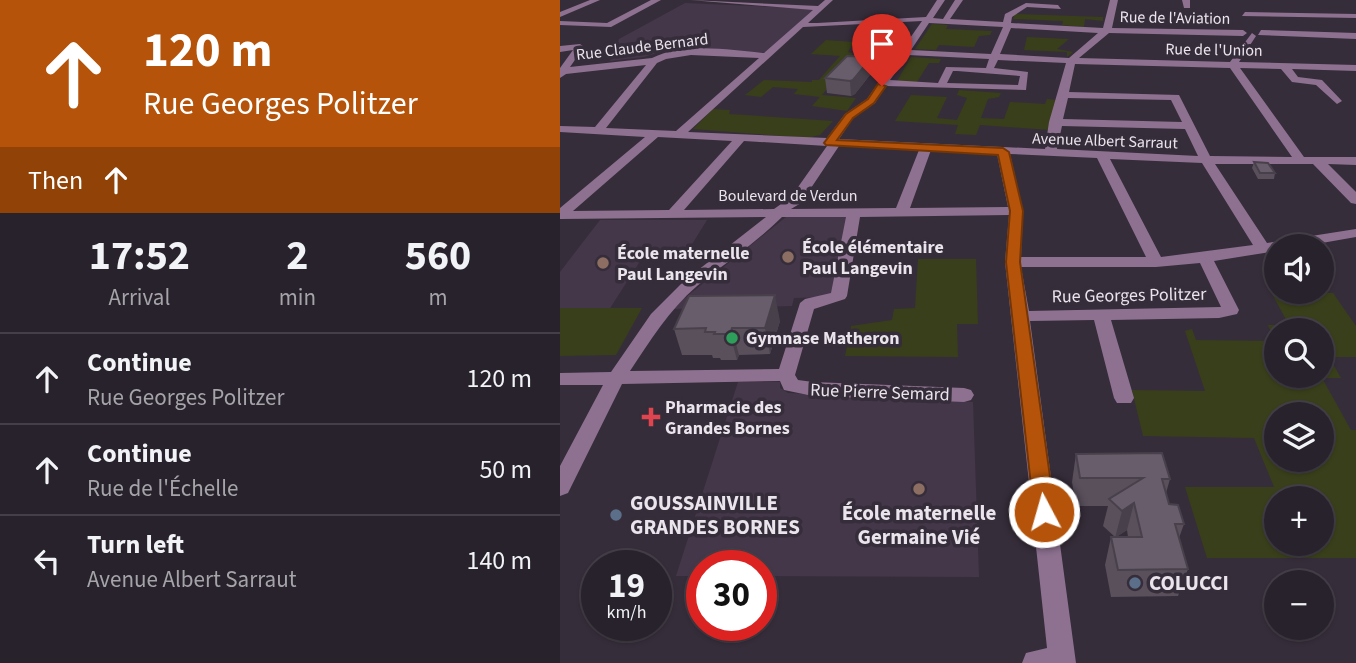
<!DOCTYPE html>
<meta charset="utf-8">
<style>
body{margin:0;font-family:"Source Sans 3",sans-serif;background:#302a34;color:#f1f3f6;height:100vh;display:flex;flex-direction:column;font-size:26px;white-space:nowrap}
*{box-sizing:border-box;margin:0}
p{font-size:23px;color:#a5a4a9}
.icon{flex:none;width:38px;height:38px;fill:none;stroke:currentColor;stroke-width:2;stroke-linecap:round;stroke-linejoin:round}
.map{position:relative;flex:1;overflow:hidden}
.drawer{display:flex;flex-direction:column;background:#28222c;width:560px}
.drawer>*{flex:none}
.top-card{background:#b45309;color:#fff;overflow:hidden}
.fabs{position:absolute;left:704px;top:234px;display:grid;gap:14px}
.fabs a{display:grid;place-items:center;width:70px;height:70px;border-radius:50%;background:#28222c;box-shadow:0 2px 5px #0004,0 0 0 2px #443f48;font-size:35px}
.speed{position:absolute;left:21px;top:550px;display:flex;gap:14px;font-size:35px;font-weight:700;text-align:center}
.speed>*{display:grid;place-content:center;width:91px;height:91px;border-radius:50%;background:#28222c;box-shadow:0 2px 5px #0004,0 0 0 2px #443f48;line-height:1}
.speed small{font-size:18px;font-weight:400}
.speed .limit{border:10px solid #d22;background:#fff;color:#111}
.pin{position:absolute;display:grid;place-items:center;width:60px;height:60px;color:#fff;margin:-72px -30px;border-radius:50% 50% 50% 0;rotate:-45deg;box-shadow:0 0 7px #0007}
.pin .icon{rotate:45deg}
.me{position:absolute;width:77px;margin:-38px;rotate:354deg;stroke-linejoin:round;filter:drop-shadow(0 0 5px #0008)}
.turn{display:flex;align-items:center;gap:24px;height:147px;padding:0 28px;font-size:32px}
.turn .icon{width:91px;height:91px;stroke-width:2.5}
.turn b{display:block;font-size:49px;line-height:60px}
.then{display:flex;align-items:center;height:66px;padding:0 28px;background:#0003;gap:14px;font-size:26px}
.eta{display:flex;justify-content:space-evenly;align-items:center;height:119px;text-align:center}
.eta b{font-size:42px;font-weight:700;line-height:49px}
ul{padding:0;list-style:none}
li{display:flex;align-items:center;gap:21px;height:91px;padding:0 28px;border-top:2px solid #443f48}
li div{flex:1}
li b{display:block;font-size:26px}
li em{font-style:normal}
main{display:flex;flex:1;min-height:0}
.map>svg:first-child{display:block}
.built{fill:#443749}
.green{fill:#393f1a;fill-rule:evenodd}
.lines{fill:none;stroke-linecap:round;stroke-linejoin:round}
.minor{fill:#8e7190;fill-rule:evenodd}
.wall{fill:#59505c;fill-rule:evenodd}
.shaded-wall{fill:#48414b}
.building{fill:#675d6b;stroke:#48414b;stroke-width:2}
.route{fill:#b45309;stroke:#753606;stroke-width:2}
.education-dot{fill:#8d6e63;stroke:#362d3a;stroke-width:2.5}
.leisure-dot{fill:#2e9e5b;stroke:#362d3a;stroke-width:2.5}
.health-dot{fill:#e0444e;stroke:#362d3a;stroke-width:2.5}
.service-dot{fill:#5c6f8a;stroke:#362d3a;stroke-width:2.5}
.labels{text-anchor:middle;stroke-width:7;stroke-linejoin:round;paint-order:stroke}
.far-street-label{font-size:16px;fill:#eae4ec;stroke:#362d3a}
.poi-label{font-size:18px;font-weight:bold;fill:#eae4ec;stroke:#362d3a;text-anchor:start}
.street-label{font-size:18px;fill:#eae4ec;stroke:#362d3a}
.near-poi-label{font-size:21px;font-weight:bold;fill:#eae4ec;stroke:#362d3a;text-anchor:start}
</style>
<main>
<section class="drawer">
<div class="top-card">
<div class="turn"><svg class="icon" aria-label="ahead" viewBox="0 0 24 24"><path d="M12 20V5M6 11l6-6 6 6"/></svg><div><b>120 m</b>Rue Georges Politzer</div></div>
<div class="then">Then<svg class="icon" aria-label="ahead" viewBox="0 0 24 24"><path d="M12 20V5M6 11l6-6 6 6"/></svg></div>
</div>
<div class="eta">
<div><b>17:52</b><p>Arrival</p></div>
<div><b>2</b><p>min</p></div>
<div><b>560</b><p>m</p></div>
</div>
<ul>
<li><svg class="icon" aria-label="ahead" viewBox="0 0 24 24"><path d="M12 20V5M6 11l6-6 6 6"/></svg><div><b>Continue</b><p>Rue Georges Politzer</p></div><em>120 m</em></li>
<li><svg class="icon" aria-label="ahead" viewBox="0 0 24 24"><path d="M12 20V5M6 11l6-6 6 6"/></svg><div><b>Continue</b><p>Rue de l'Échelle</p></div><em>50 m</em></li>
<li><svg class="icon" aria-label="left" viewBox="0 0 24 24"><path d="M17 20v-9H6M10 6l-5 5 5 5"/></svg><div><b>Turn left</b><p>Avenue Albert Sarraut</p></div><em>140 m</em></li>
</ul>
</section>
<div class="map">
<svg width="796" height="663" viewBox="0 0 796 663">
<rect width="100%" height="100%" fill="#362d3a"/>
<path class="built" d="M125,3L256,9L208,52H100L84,57L50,61L59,39Z
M288,216L274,297L234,298L232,306L111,309L226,217Z
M40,220H147L126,254L84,255L47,313L0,314V272Z
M178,382H220V388L228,393L413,402L419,577L201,576V565H142V576H116Z"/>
<path class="green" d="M455,14L543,17V21L525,19L524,27L502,25L503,21L453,19Z
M372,24L388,25L386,29L432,31L430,35L419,36L414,47L379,45L376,50L355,49Z
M467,37L509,39L497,49L513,52L507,57V52L464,50Z
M266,40L294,42L288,52L292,53L293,57L262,95L296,98L287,111L252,106L260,97L234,94L238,89L213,87L201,97L185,95L204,80L252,82V80H259L280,56L251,54Z
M351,57L381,59L379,63H369L357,82L337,81Z
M399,90L441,93L439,97L428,99L421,118L444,119L450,102L485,104L487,99L496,100L490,130L420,125L416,135L395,134L398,125L335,121L351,95L387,97L377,118L397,120L407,98L397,95Z
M153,109L170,110L169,114L273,121L260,135L247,138L133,129Z
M358,259H416L418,324H397L398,357L285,356L291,326L332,320L334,309L355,308Z
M711,292L773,293L796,326V357H769L781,378H762L791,430H796V558H647L625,487H714L694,438L583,436L572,390L645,391L625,331L632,329L636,340L715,341L708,325H729ZM716,331H761V376H716ZM716,415H761V460H716ZM716,499H761V544H716Z
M0,308H82L56,355L0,356Z"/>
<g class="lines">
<path class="minor" d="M30,0H40L0,17V12Z
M91,0H101L51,27L0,25V21L47,23Z
M130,0L258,6L265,0H273L248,23H257L366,17L377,0H385L373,18L383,19L395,0H403L390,19L443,22L445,14L466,3L498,5L501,9L467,7L452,17L451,23L543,28L550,0H558L552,28L683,30L687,33L683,36L549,33L519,58L670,62L692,33L696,36L679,62L796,65V71L732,69L738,77L762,80L782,101L777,104L756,85L732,82L721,69L680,68L744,157H796V165L768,164L796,192V204L791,203L753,164H655L707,243L796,229V237L739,247H716V251L654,261L679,310L677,314L659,318L551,320L574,398L571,403H557L554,398L534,320L470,321L516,663H462L466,653L487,648L445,262L449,215L300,217L287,296L285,299L254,309L235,375L238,380L253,382L404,388L411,390L414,395L411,400L404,402L253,396L224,390L220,381L62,384L8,493L0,496V466L43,385H0V373L51,372L91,314L124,281L206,217L0,219V208L85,137L0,132V126L35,127L86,65L6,74L0,78V68L13,50L0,52V46L20,44L24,47L10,67L92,58C125,42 169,50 204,53L253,10ZM362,21L307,99L285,114L267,138L128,132L243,27ZM369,23L443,27L431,54L351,50ZM451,28L538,33L509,58L440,54ZM131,55L199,58L116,131L46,128L97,63L106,59ZM348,55L429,59L426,68L386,67L378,83L330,80ZM438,60L506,63L489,122L485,149L279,139L293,118L315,103L326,86L466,90L468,72L434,68ZM515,64L670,68L732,157L650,156L619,95L509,92ZM393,71H397L460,76L458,85L387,83ZM508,98L611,100L622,122L503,119ZM502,126L625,129L638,156L497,149ZM98,137L172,141L109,210L13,211ZM184,141L267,146L231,197L214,209L124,210ZM279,146L359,150L336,208L231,209L241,203ZM371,150L437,154L448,207L350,208ZM450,154L537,158L586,257H461L463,211ZM550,159L642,163L693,245L601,257ZM222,217H286L271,293L245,299L240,303L219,369L70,371C90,341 109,310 137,286C165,263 196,243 222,217ZM640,263L661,307L469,311L461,267H596Z
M622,0H630V8H624Z
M685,12L796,14V18L682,16Z
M701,30L796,33V39L698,35Z"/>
</g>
<path class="wall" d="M312,57L313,71L295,94L291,96L267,93L265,78Z
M694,162L715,173L714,179H698L692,168Z
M220,321L210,354L179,355L177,360H161L160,358H153L152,355H122L114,329Z
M516,454L610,479L606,493L609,504L624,524L619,538L628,569L618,596L551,597L545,565L551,537H555L543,526L548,506H516L512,482ZM567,530L568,537H556Z"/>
<path class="shaded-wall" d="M312,57L313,71L295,94L291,96L290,81Z
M215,295L220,321L210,354L205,328Z
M172,328L179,355L177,360L170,334Z
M574,503L567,530L555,538L562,511Z"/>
<path class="building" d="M287,56L312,57L293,80L290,81L265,78Z
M694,162L708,163L715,173H700Z
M215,295L205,328H172L170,334H154L155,332H145L146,328L114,329L129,296Z
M602,453L610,479H602L609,504L618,505L624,524H615L628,569L558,570L551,537H582L574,503L562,511L549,499L583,478H520L516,454Z"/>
<path class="route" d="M318,84L326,86L314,103L293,118L277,140L443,148L449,152L463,211L460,262L495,512L492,518L484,521L477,518L474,512L446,262L450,211L438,155L266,145L264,143L286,114L308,99Z"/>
<g class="education-dot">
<circle cx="228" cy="257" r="7"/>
<circle cx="43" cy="263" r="7"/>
<circle cx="359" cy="489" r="7"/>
</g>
<circle class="leisure-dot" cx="172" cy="338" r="7"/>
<path class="health-dot" d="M87.5 406.5h7v7h7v7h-7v7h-7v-7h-7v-7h7z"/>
<g class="service-dot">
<circle cx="56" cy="515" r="7"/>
<circle cx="575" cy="583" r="7"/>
</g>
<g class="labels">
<g class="far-street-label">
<text transform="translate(615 17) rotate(1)" y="6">Rue de l'Aviation</text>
<text transform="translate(82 46) rotate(-7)" y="6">Rue Claude Bernard</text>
<text transform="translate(654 49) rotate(1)" y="6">Rue de l'Union</text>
<text transform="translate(545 140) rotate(2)" y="6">Avenue Albert Sarraut</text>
<text x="228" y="201">Boulevard de Verdun</text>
</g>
<g class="poi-label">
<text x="242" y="253">École élémentaire<tspan x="242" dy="21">Paul Langevin</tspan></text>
<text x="57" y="259">École maternelle<tspan x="57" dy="21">Paul Langevin</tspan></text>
<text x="186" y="344">Gymnase Matheron</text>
<text x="105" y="413">Pharmacie des<tspan x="105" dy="21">Grandes Bornes</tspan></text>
</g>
<g class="street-label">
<text transform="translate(569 295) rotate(-1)" y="6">Rue Georges Politzer</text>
<text transform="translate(320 392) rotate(2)" y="6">Rue Pierre Semard</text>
</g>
<g class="near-poi-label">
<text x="70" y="510">GOUSSAINVILLE<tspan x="70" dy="24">GRANDES BORNES</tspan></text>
<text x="359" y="520" text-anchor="middle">École maternelle<tspan x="359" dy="24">Germaine Vié</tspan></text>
<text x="589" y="590">COLUCCI</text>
</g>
</g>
</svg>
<div class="fabs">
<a><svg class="icon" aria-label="sound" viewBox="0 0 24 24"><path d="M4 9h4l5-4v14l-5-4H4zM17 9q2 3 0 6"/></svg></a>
<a><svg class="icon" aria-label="search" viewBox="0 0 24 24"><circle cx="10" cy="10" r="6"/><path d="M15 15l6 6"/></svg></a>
<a><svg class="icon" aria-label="layers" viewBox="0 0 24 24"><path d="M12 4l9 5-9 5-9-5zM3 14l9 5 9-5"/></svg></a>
<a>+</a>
<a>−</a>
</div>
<div class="speed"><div>19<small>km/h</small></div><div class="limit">30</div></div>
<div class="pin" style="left:322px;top:86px;background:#d93025"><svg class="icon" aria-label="arrive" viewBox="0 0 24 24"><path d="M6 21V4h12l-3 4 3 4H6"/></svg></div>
<svg class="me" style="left:484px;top:512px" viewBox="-20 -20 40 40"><circle r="17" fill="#b45309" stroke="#fff" stroke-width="3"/><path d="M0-11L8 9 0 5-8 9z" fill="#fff"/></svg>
</div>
</main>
